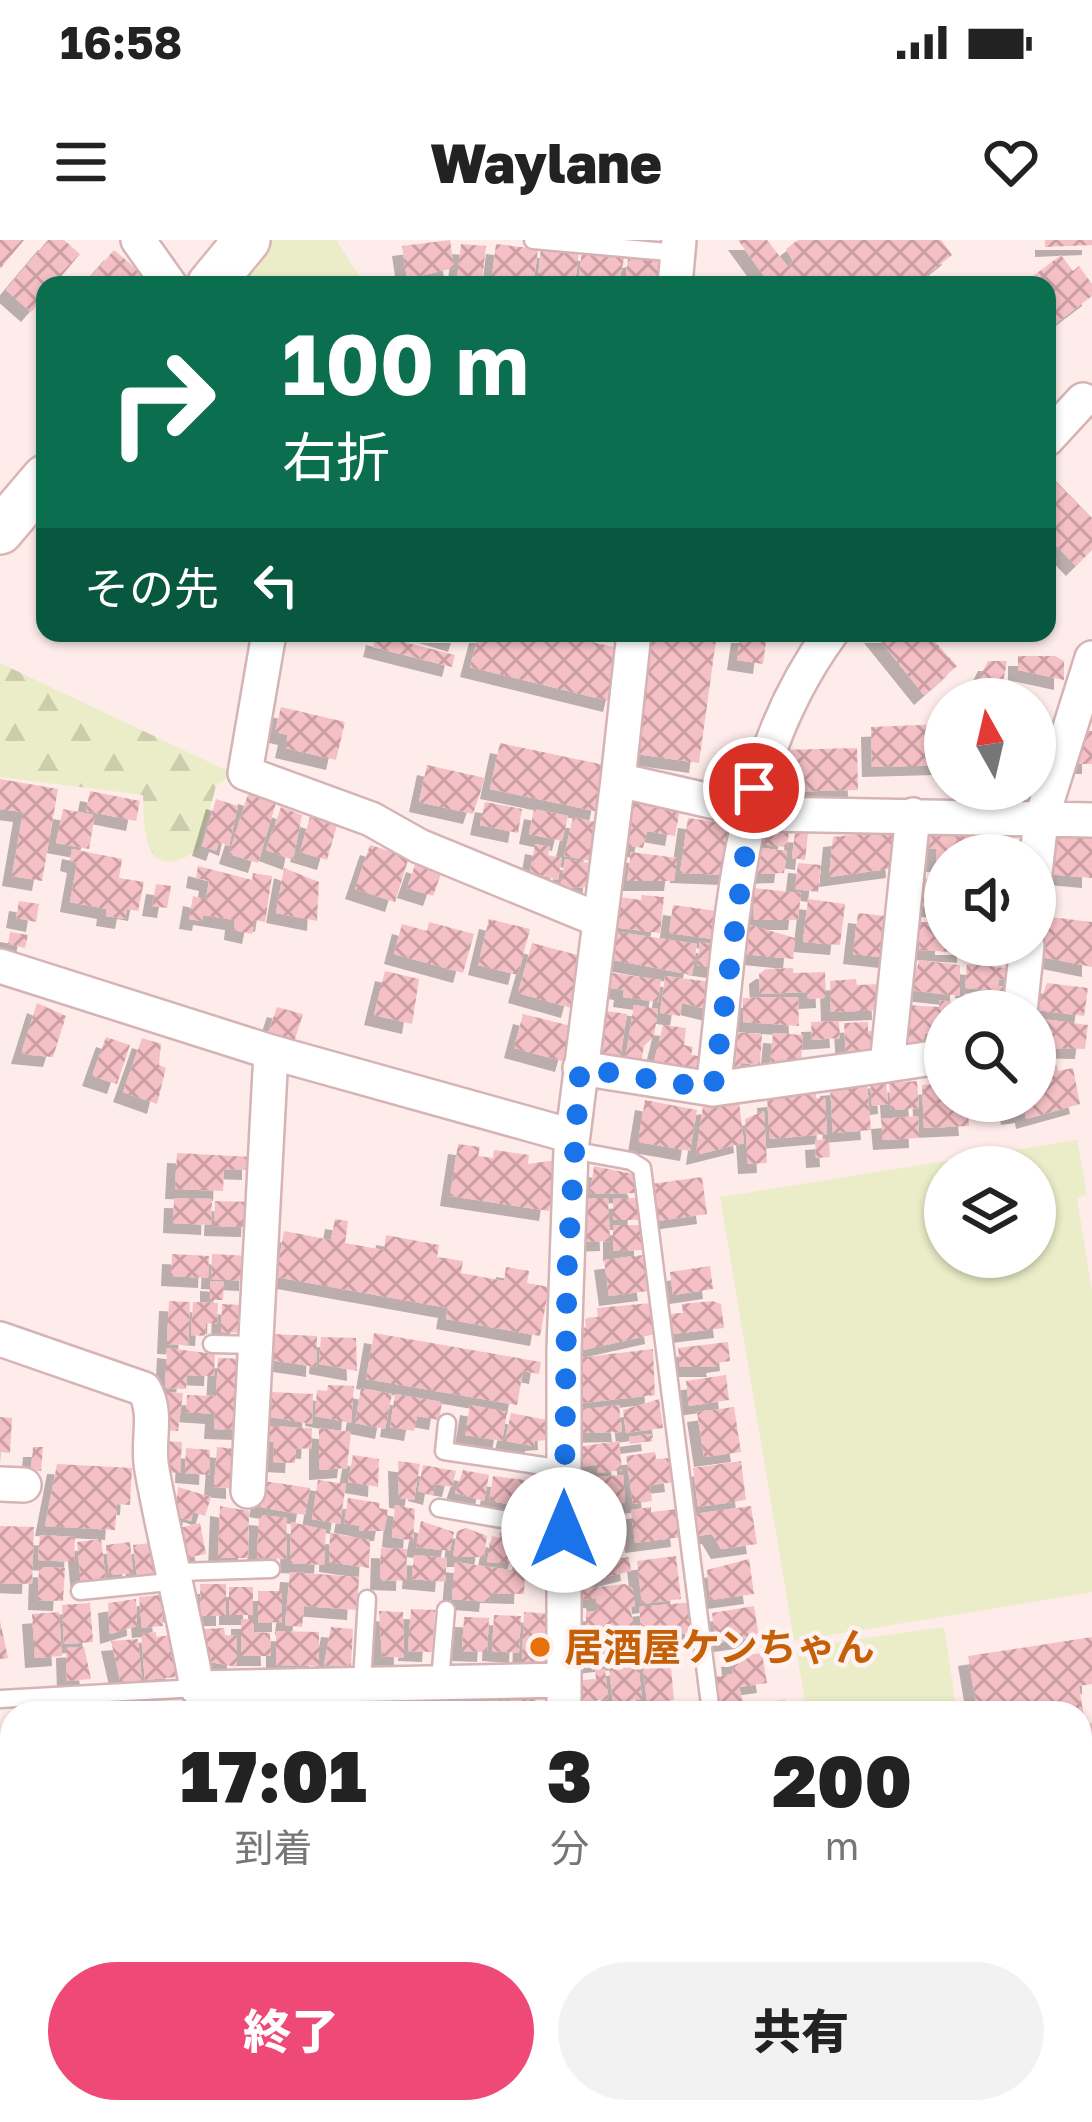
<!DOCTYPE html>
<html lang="ja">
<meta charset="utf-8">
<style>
body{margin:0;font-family:"Golos Text","Noto Sans JP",sans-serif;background:#f2f2f2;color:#222;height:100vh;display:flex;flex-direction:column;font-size:45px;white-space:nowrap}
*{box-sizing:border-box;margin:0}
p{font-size:39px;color:#767676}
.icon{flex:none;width:66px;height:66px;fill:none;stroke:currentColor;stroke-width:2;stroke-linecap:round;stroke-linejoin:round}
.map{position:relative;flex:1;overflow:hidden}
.side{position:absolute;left:0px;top:1461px;width:1092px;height:423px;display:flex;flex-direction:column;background:#fff;border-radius:36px 36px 0 0;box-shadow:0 3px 9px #0004}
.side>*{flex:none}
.banner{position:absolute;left:36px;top:36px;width:1020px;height:366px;border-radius:24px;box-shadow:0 3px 9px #0004;background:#0b6e4f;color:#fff;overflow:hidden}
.needle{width:78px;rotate:352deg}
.buttons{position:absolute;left:924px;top:438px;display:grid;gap:24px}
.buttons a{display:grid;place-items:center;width:132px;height:132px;border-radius:50%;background:#fff;box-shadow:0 3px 9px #0004;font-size:60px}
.pin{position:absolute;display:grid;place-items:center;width:102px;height:102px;color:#fff;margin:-51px;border:6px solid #fff;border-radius:50%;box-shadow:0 3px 12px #0007}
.me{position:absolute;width:132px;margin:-66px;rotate:0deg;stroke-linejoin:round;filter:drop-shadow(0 0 9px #0008)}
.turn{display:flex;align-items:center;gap:42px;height:252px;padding:0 48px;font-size:54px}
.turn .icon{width:156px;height:156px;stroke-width:2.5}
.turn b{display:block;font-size:84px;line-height:102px}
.then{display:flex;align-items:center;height:114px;padding:0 48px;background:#0003;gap:24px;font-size:45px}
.eta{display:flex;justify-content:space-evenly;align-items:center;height:204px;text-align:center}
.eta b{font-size:72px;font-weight:800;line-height:84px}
.primary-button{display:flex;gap:24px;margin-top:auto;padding:24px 48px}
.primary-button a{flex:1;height:138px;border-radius:72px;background:#ee4977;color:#fff;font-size:48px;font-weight:800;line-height:138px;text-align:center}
.primary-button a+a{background:#f2f2f2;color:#222}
.status{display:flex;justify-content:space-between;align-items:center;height:84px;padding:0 60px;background:#fff;direction:ltr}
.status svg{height:33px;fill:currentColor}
header{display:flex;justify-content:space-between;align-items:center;height:156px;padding:0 48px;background:#fff;font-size:54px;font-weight:800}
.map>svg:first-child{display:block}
.grass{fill:#eaedc7;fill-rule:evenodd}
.forest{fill:url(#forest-firs)}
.park{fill:url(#park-crowns)}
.building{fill:url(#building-cross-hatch);filter:url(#shadow)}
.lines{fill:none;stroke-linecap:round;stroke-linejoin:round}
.lane-casing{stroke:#d6b3b5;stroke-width:21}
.street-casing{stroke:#d6b3b5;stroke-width:38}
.secondary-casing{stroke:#deb5b7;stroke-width:50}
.lane{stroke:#fff;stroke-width:16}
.street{stroke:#fff;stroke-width:33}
.secondary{stroke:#fff;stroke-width:45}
.route{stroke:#1a73e8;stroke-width:21;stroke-dasharray:0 37.8}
.food-dot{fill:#e8710a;stroke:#fff3f2;stroke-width:4.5}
.labels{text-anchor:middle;stroke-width:9;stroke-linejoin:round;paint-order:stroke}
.food-label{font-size:39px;font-weight:bold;fill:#c56008;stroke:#fff3f2;text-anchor:start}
</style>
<div class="status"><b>16:58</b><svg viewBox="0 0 49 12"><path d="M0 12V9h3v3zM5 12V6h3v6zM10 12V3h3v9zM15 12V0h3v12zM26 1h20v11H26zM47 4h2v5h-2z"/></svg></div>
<header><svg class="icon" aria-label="menu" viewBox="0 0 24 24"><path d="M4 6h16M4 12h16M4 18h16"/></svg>Waylane<svg class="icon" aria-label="heart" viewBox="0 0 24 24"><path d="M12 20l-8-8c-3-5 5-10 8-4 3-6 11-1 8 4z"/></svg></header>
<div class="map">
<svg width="1092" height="1882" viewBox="0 0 1092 1882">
<defs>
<pattern id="forest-firs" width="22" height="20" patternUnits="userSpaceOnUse" patternTransform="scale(3)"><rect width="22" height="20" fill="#eaedc7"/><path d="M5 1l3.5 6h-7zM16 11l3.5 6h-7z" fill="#cccdad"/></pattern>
<pattern id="park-crowns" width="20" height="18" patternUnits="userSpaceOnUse" patternTransform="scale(3)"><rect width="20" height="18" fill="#eaedc7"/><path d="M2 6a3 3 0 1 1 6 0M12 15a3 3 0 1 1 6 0" fill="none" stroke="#cccdad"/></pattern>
<pattern id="building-cross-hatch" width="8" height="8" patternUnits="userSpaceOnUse" patternTransform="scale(3)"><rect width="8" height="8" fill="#f5c0c5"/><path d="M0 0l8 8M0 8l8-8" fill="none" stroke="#cb9ea2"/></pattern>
<filter id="shadow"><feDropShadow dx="-10" dy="10" stdDeviation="0" flood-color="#0004"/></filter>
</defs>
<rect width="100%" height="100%" fill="#feecea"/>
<path class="grass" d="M270,0H336L365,45L237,37Z
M1077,900L1087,954L1077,958L1092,1051V1352L794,1401L720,957ZM1035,927V1017H945V927Z
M944,1387L957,1473H807L796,1408Z
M1092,1610V1725L1080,1728V1612Z"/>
<path class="forest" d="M0,423L232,533L216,546L199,609C145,646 144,594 143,555L0,537Z"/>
<path class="park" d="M863,1872H1026L1028,1882H865Z"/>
<path class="building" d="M0,0H24L0,29Z
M48,0H64L80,14L54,45H45V56L31,72L6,50Z
M450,0L454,28L407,39L402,6Z
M738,0H767L788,27L793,21L786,9L798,0H941L952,15L914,45H761L767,40Z
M1045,0H1092V5L1045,7Z
M461,4L486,6L482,41L457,39Z
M496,4L538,9L534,40L505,36L504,45H491Z
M541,7L579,12L575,43L538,38Z
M114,10L146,37L139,45H84Z
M582,10L625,15L618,45H578Z
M1061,15L1073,31L1079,26L1092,44V56L1047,90V45H1021Z
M641,16L673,20L670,45H625L628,19Z
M1054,239L1092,278V310L1076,326L1047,296V246Z
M429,393H461L458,402Z
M479,393H590L588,401L626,410L613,462L470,427Z
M644,393L716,400L699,523L629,513Z
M741,393H767L763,424L737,420Z
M874,393H927L957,426L924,455Z
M376,395L455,415L452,427L373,407Z
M1018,416H1055L1064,421V440L1018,430Z
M988,421H1007L1000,459H981L978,441Z
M281,467L345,482L336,520L285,508L288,495L275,492Z
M945,484V525L872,527L871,487Z
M1079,491H1092V524H1079Z
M500,503L609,526L599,572L490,549Z
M857,508L858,550L780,552L778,510Z
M427,525L485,538L473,574L419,562Z
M0,539L58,549L42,641L12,636L23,572L0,569Z
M972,549H1020V556H1008V563L973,565Z
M90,551L140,561L136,581L86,571Z
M248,554L276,563L258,623L229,614Z
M216,559L238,566L229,606L219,602L216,611L202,606Z
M630,560L680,569L675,596L647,591L643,608L621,604Z
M485,562L522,569L518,593L480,585Z
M281,567L302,575L293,620L266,610Z
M63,569L95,575L89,609L56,603Z
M534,569L568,576L562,601L529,594Z
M310,577L337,585L327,620L300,612Z
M573,577L600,583L591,621L564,616Z
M688,578L738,585L731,635L680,633Z
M1006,586L1007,603L1028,602L1029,615H981L979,588Z
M1059,587L1092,590V638L1047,634L1050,598L1058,599Z
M759,588L789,591L787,607L757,604Z
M930,588L970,590L969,615H945V622H936L937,609H929Z
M894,590L896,628L829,637L833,597Z
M795,592L808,593L805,620L792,618Z
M535,604L550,607L548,615L562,618L558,640L530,632Z
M370,605L409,617L395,662L355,649Z
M761,608L787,611L784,633L757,634Z
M72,609L122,619L119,638L144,642L138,671L127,669L125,679L106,676L107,669L70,662L77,623L70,621Z
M631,612L677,618L674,641H627Z
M565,619L595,624L592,647L560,648Z
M416,622L442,631L433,656L407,648Z
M798,623L821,625L818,652L795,649Z
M198,626L252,640L253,633L272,636L265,682L255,680L252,694L234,690L235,680L203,675L202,681L189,679L193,656L206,659L209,641L196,638Z
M284,628L319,642L317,681L276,673Z
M921,639L945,641V668L919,666Z
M156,644L171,646L167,668L152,666Z
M753,648L801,653L798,680H754Z
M642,655L664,657L660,693L612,687L620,657L641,660Z
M808,659L845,664L840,705L803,702Z
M19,661L39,664L36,682L16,678Z
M673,665L724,672L720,700L669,693Z
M858,673L894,677L889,718L853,714Z
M1042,676L1092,682V727L1037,716Z
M489,679L530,689L518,735L478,725Z
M429,682L474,694L463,733L394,714L402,684L427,691Z
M920,682L945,683V705H967V713L919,710Z
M747,684L795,698L793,719L744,714Z
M612,691L697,704L692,735L608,719Z
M10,692L28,695L25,708L8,704Z
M700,702L720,705L717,728L697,725Z
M532,703L585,717L571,768L518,753Z
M919,720L960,725V756L907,750L910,727L917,728Z
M967,724L1015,729L1014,740L999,739L998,746L1012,747L1010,771H964L965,753L987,755L988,750L965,748Z
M793,728V733L825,732L826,758L808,759L807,752L760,754L759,734L766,729Z
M385,731L419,739L412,784L374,775Z
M606,732L661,740L658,762L623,757L624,750L604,747Z
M665,736L718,743L714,771L682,763L680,776L660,773Z
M856,739L857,745L881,744L882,770L831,772L830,741Z
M1047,743L1088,748L1084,776L1037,770Z
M798,757L799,786L743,782V758Z
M940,760L959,763L957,771H945V802L925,793L922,811L900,808L907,765L939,767Z
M37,763L66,776L53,817L21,814Z
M634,765L658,769L654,797L644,806L641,823L625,821Z
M277,767L303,774L294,802L268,793Z
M607,771L627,774L620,818L596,815Z
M523,774L575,787L565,822L514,808Z
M1043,779L1088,785L1085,809L1039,808Z
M839,781L840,798L812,800L811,782Z
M868,782V791H876L877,815L846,816L844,783Z
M663,785L686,788L684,805L693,807L691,815L705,817L702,836L653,826Z
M729,792L762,794L760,824L741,823L740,835L726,834Z
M773,793L803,795L801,822L770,824Z
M106,797L130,805L117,844L92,836Z
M142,798L161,804L159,825L166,828L157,864L123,852Z
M1057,825L1058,831L1073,828L1080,864L1026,879L1025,873L1011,875L1009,861H1035L1036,829Z
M886,838L888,864L872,866L870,839Z
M917,841L919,868L891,870L889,843Z
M867,843L871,890L833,893L830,846Z
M941,844L945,861H967L969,886L924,888L922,845Z
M816,853V858H825L827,894L770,899L767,858Z
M645,860L697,870L690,911L638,902Z
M739,862L744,903L696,915L703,865Z
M764,871L767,923L748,924L745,879Z
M918,876L919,898L883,900L881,879Z
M829,899L830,917L816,918L815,900Z
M458,904L480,907L478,916L493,918L494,910L529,915L528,924L557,920L549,971L450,956Z
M177,913L252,917V930L224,929L223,951L175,949Z
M594,926L633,934L641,953L590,954Z
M702,937L707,974L657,981L651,944Z
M174,958L212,959L211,985L173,983Z
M608,958L610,1001L583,1002L582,959Z
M637,958L638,980H613V959Z
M215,961L252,962L251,987L214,986Z
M335,979L348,981L345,1003L384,1010L386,995L439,1005L437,1017L463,1021L461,1033L504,1041L506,1027L529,1031L527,1043L549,1047L540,1096L446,1079L448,1068L276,1037L284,991L331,1000Z
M613,985H644V1010L613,1011Z
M172,1014L209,1016L208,1038L171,1036Z
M212,1014L250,1016L249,1041L211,1039Z
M643,1015L648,1051L609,1056L604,1020Z
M710,1026L713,1049L673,1055L670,1032Z
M210,1041L224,1042L223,1060H210Z
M169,1061L190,1062L188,1105L167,1104Z
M712,1061L721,1064L724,1088L673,1094L670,1074L683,1073L682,1064Z
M193,1062L218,1063L217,1084L206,1083L205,1096L191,1095Z
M651,1063L655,1094L579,1111L577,1090L586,1089L585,1079L598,1077L597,1068Z
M222,1064L241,1065L240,1093L221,1092Z
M374,1093L541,1122L539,1134L523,1131L517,1165L366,1139Z
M271,1094L317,1096L316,1127L270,1120Z
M321,1097L356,1098L357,1131L319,1124Z
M728,1102L730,1121L716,1123L717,1127H680L678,1108Z
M167,1108L215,1114L214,1136L187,1135L186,1149L165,1148Z
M653,1109L655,1155L582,1163L577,1118Z
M218,1118L248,1119L245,1190L214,1189L215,1174L186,1172L187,1155L216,1156Z
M726,1135L729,1160L689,1166L686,1141Z
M328,1145L354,1146L351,1183L315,1176L317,1150L327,1151Z
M361,1148L392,1154L385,1189L355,1183Z
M164,1152L183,1153L178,1191L162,1190Z
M272,1152L313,1154L312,1184L270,1177Z
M395,1154L442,1162L439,1180L417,1176L414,1191L390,1187Z
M659,1159L663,1188L626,1193L623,1170Z
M470,1165L507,1172L502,1201L465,1195Z
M619,1165L622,1192L581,1193L578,1170Z
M734,1167L741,1212L704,1217L697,1172Z
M511,1173L547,1180L548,1200L535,1201L534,1206L505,1201Z
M0,1177L12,1178L10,1213L0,1212Z
M266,1186L312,1188L311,1209L296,1208L295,1223L273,1222L274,1202L264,1201Z
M319,1188L351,1192L347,1228L319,1230Z
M651,1194L652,1201L630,1204L629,1197Z
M164,1201L182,1202L180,1233L162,1232Z
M619,1201L622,1230L598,1233L597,1225L579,1227L577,1207Z
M33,1207H43L41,1231H31Z
M217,1207L236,1209V1249L214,1247Z
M186,1208L210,1210L209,1235L185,1233Z
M655,1212L656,1219L672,1218L675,1242L650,1245L652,1261L633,1264L626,1216Z
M353,1215L379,1219L378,1247L348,1242Z
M398,1221L420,1224L414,1260L399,1258Z
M741,1221L746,1260L698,1267L693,1228Z
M57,1224L132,1228L130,1265L117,1264L115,1290L45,1286Z
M423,1225L456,1231L452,1247L435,1244L433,1255L418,1251Z
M463,1230L489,1235L484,1261L455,1253Z
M623,1235L625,1262L602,1265L601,1255L583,1257L581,1238Z
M493,1236L525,1240L521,1266L489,1261Z
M318,1240L346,1244L340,1284L312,1279Z
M264,1241L310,1248L305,1275L259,1267Z
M528,1241L556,1245L549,1272L525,1264Z
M178,1247L211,1257L205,1276L193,1272L191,1281L175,1276Z
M348,1258L380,1263L379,1268L388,1270L384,1291H359L360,1286L344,1283Z
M395,1265L415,1269L413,1301L392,1297Z
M220,1266L249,1271L248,1318H218Z
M751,1266L757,1304L721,1309L712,1294L697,1296L694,1274Z
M651,1267V1272L678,1269L681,1297L635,1303L631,1270Z
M625,1271L626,1307L580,1313L581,1277Z
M259,1275L287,1278L286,1319L257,1318Z
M421,1281L454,1292L450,1311L416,1307Z
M291,1282L326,1290L324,1325L290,1323Z
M200,1283L206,1314L185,1318L179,1288Z
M0,1286L34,1287L32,1344L0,1343Z
M466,1288L487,1296L484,1317H453L457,1291Z
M500,1292L521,1303L517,1323L487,1322L492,1296L499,1298Z
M330,1293L370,1300L369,1328L329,1322Z
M40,1295L75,1297L74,1322L38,1320Z
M526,1298L553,1308L549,1328L521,1327Z
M101,1299L106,1340L81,1343L77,1302Z
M130,1302L133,1333L109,1335L106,1305Z
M160,1302L164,1331L137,1335L133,1305Z
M381,1308L407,1309L406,1341L380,1340Z
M414,1315L447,1318L445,1342L412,1339Z
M676,1316L681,1359L642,1364L637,1321Z
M629,1317L631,1331L583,1343L582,1332L595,1331L594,1322Z
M749,1319L754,1354L710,1360L707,1330Z
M455,1322L525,1332L524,1354L490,1353L489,1362L452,1359Z
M39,1327L65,1328L63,1361L38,1360Z
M290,1332L359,1337L357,1370L304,1366L302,1387L285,1385Z
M200,1344H226V1376H201Z
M625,1344L632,1348L635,1366L630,1367L640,1418L587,1424L586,1372L598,1371L596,1358L580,1360L579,1349Z
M229,1347H253V1375H229Z
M258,1351H282V1382L258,1383Z
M171,1354L176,1372L162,1373L163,1386L142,1388L139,1357Z
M136,1359L137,1386L110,1394L108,1363Z
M693,1362L696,1392L642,1398L639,1367Z
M90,1363L93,1402L64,1404L62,1365Z
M754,1366L759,1397L716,1403L712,1373Z
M411,1369L435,1370L432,1412L408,1411Z
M379,1371L403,1372L404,1418L382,1416Z
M59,1372L62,1416L35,1418L32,1374Z
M524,1372L554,1374L551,1426L522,1424Z
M494,1375L521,1376L519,1413L492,1411Z
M464,1377L489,1378L487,1412L462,1411Z
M241,1379H254V1392L270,1393L271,1416H241Z
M0,1381L8,1418L0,1419Z
M331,1387L353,1389L351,1426L324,1425Z
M224,1388L225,1395L237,1396V1427L205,1421L204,1389Z
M276,1391L319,1392V1426L276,1425Z
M156,1392V1397L172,1395L176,1437L145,1440L141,1394Z
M1092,1397V1444L1079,1446L1085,1484L1092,1483V1531L1080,1533V1473H991L989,1461L976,1463L968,1416Z
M138,1399L142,1442L121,1444L111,1401Z
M84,1407L91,1439L67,1441L66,1408Z
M762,1413L767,1443L739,1447L746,1472L720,1473L713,1437L733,1434L731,1417Z
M662,1416L663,1427H671L674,1460L647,1463L642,1418Z
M638,1423L642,1459L613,1463L609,1427Z
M605,1429L608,1459L578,1462L576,1441L596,1439L595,1430Z
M535,1448L536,1473H460V1451Z
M137,1455L138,1473H73V1457Z
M785,1460L786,1473H749L748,1464Z
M692,1462L693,1473H648L647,1467Z
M12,1568V1611L0,1612V1570Z
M12,1680V1758L0,1759V1682Z
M1092,1808V1860L1080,1862V1810Z
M12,1856V1872H50L51,1882H9L6,1857Z
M57,1872H132L133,1882H58Z
M665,1872H702L703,1882H666Z
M768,1872H776L777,1882H721Z
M800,1872H853L855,1882H802Z"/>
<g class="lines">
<g class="lane-casing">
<path id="lane" d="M533,0L679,13
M571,910L631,921L642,928L711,1473
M212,1104L256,1105
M447,1183L444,1211L563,1229
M439,1268L564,1290
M177,1332L271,1329
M80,1351L179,1341
M440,1440L446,1370
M362,1441L367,1359
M0,1459L197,1448
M657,1872L659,1882"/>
</g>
<g class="street-casing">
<path id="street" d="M138,0L170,45
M675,45L679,0
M1047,199L1083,160
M269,393L245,533L371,579L419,606L597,679
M618,540L634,393
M913,575L887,825L945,816
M1035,633L1041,580L1092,418
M0,726L271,812L572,896
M1020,771L1027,705
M580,828L713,849C733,689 732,528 831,393
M713,849L887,825
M0,1099L144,1149C159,1175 146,1201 152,1230C165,1303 184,1374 197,1448L562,1440
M0,1244L24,1245
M248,1251L271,812
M564,1473V1110L571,910L618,540L768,574L1092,580
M791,1872L792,1882"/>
</g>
<g class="secondary-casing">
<path id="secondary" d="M210,45L247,0
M0,291L45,238
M1080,1754L1092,1751
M394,1882L458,1872"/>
</g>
<use href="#lane" class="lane"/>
<use href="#street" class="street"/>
<use href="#secondary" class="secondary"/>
</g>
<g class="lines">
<path class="route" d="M564,1290L567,1030L580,828L713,849L754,548"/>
</g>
<circle class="food-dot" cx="540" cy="1407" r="12"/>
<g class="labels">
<g class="food-label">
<text x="564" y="1421">居酒屋ケンちゃん</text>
</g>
</g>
</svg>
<div class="buttons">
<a><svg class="needle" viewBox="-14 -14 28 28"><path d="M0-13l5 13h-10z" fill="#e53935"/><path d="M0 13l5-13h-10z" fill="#767676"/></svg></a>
<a><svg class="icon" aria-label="sound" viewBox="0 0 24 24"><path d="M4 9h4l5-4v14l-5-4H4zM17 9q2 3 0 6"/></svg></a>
<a><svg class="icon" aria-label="search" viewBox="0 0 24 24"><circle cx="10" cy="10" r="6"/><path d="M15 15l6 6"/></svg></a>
<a><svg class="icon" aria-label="layers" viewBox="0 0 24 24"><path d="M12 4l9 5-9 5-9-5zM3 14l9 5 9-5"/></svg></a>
</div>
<div class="pin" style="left:754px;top:548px;background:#d93025"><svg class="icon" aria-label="arrive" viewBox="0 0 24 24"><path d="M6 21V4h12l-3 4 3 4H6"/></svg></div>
<svg class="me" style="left:564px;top:1290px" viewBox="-20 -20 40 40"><circle r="19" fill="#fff"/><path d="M0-13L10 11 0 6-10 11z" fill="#1a73e8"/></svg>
<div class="banner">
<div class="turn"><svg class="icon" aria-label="right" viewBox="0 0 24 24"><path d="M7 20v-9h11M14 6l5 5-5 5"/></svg><div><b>100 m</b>右折</div></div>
<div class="then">その先<svg class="icon" aria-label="left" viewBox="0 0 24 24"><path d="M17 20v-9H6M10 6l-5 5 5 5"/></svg></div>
</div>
<section class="side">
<div class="eta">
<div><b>17:01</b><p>到着</p></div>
<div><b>3</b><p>分</p></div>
<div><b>200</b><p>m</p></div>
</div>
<div class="primary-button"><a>終了</a><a>共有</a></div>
</section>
</div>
